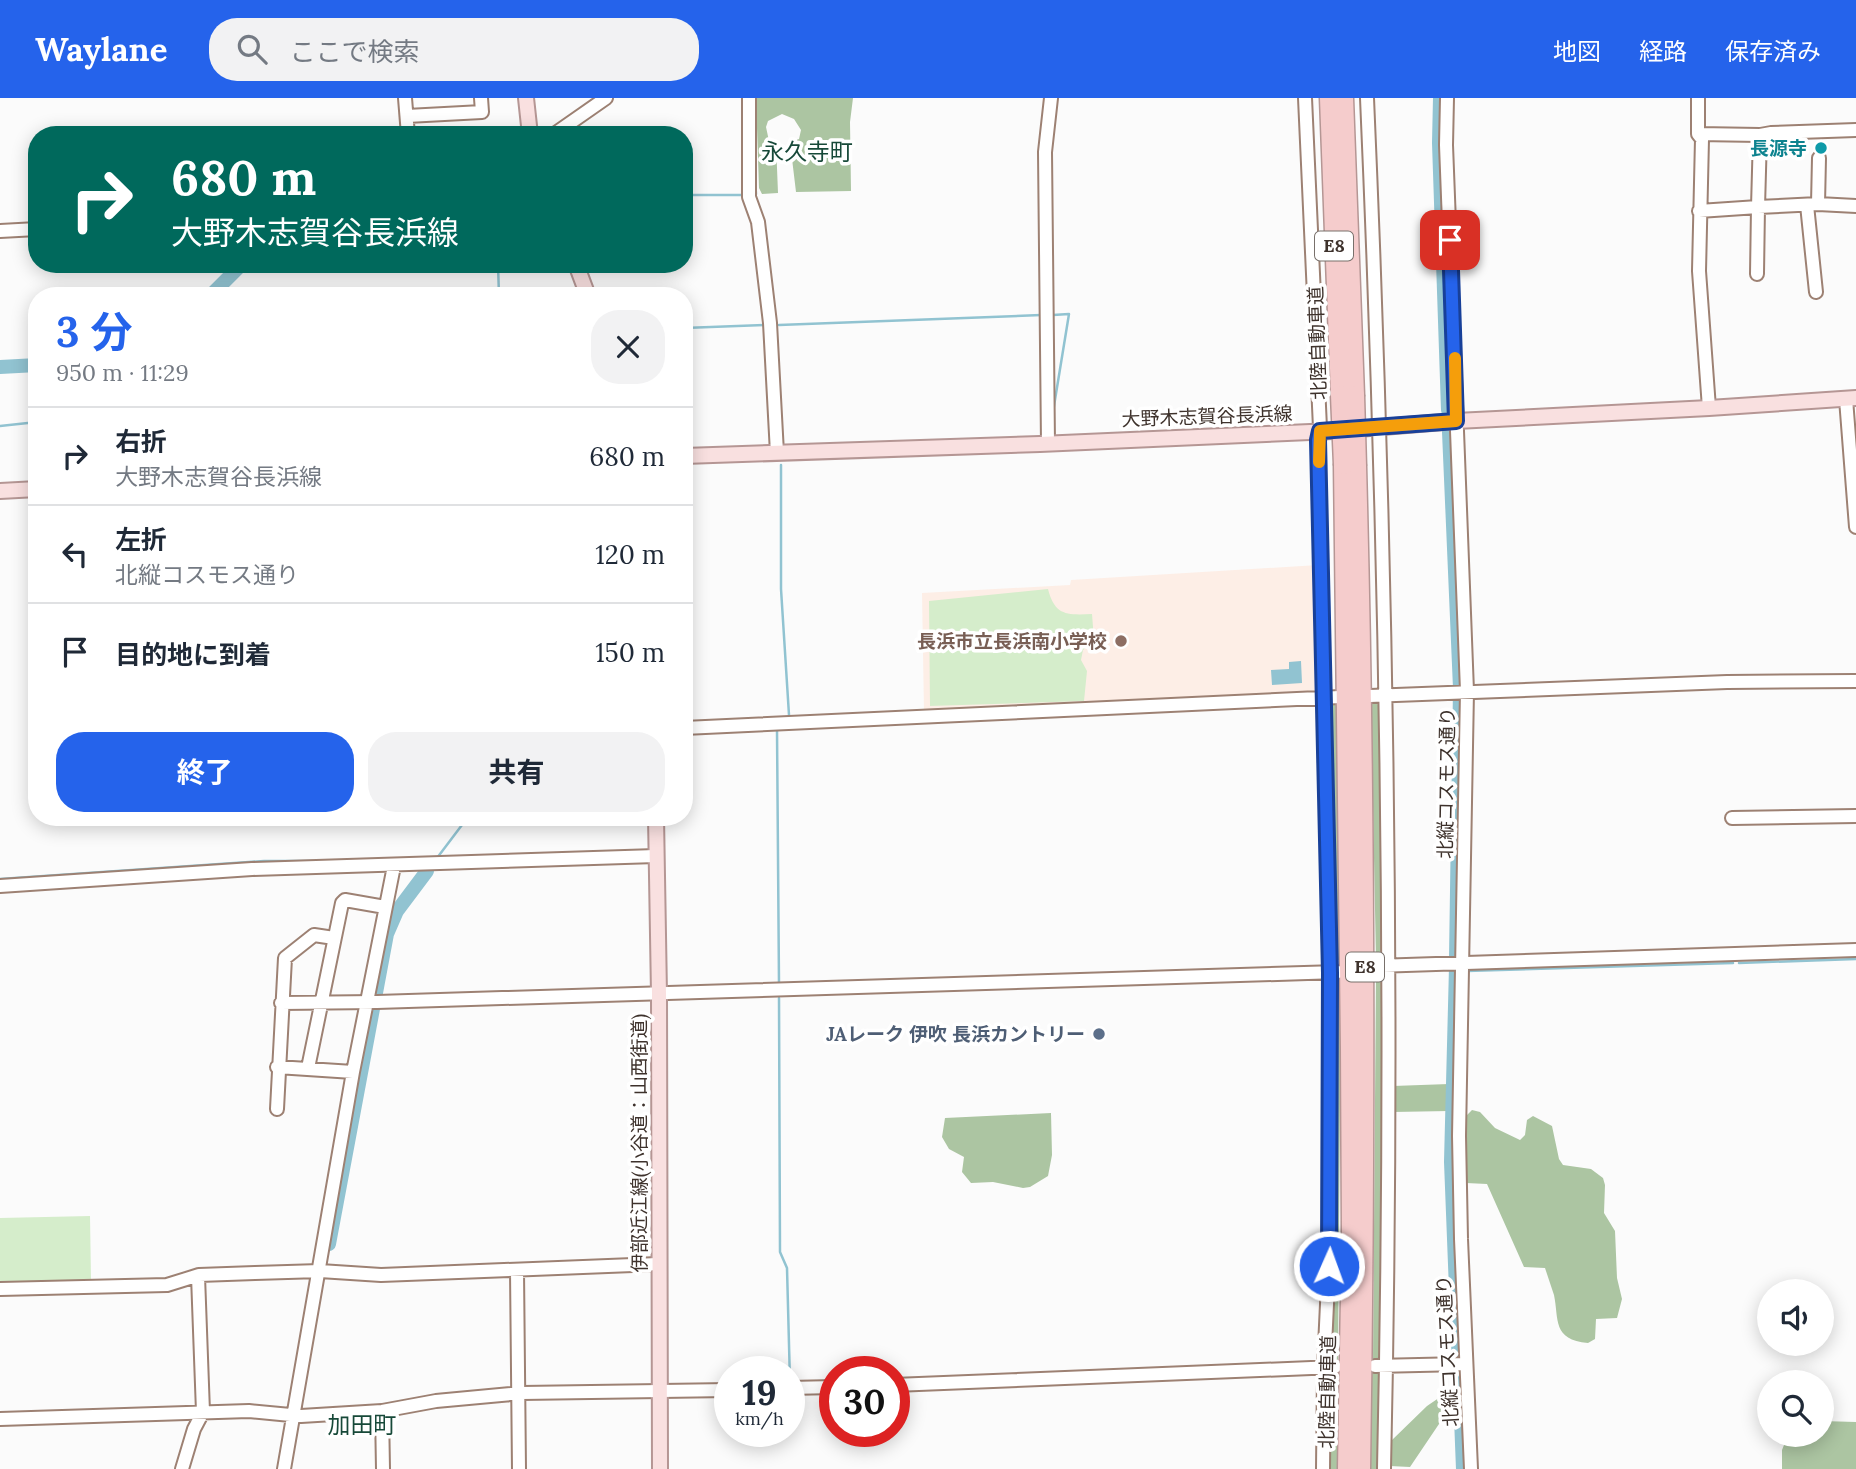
<!DOCTYPE html>
<html lang="ja">
<meta charset="utf-8">
<style>
body{margin:0;font-family:Lora,"Noto Sans JP",serif;background:#f2f2f3;color:#1f2937;height:100vh;display:flex;flex-direction:column;font-size:26px;white-space:nowrap}
*{box-sizing:border-box;margin:0}
p{font-size:23px;color:#747a83}
.icon{flex:none;width:38px;height:38px;fill:none;stroke:currentColor;stroke-width:2;stroke-linecap:round;stroke-linejoin:round}
.map{position:relative;flex:1;overflow:hidden}
.drawer{position:absolute;left:28px;top:189px;width:665px;height:539px;display:flex;flex-direction:column;background:#fff;border-radius:28px;box-shadow:0 4px 18px #0003}
.drawer>*{flex:none}
.guide{position:absolute;left:28px;top:28px;width:665px;height:147px;border-radius:28px;box-shadow:0 4px 18px #0003;background:#00695c;color:#fff;overflow:hidden}
.fabs{position:absolute;left:1757px;top:1181px;display:grid;gap:14px}
.fabs a{display:grid;place-items:center;width:77px;height:77px;border-radius:50%;background:#fff;box-shadow:0 4px 18px #0003;font-size:35px}
.speed{position:absolute;left:714px;top:1258px;display:flex;gap:14px;font-size:35px;font-weight:700;text-align:center}
.speed>*{display:grid;place-content:center;width:91px;height:91px;border-radius:50%;background:#fff;box-shadow:0 4px 18px #0003;line-height:1}
.speed small{font-size:18px;font-weight:400}
.speed .limit{border:10px solid #d22;background:#fff;color:#111}
.pin{position:absolute;display:grid;place-items:center;width:60px;height:60px;color:#fff;margin:-30px;border-radius:14px;box-shadow:0 4px 10px #0006}
.me{position:absolute;width:77px;margin:-38px;rotate:2deg;stroke-linejoin:round;filter:drop-shadow(0 0 5px #0008)}
.turn{display:flex;align-items:center;gap:24px;height:147px;padding:0 28px;font-size:32px}
.turn .icon{width:91px;height:91px;stroke-width:2.5}
.turn b{display:block;font-size:49px;line-height:60px}
.round{display:grid;place-items:center;flex:none;width:74px;height:74px;border-radius:28px;background:#f2f2f3}
.overview{display:flex;align-items:center;justify-content:space-between;height:119px;padding:0 28px}
h1{font-size:42px;font-weight:700;line-height:52px;color:#2563eb}
.cta{display:flex;gap:14px;margin-top:auto;padding:14px 28px}
.cta a{flex:1;height:80px;border-radius:28px;background:#2563eb;color:#fff;font-size:28px;font-weight:700;line-height:80px;text-align:center}
.cta a+a{background:#f2f2f3;color:#1f2937}
ul{padding:0;list-style:none}
li{display:flex;align-items:center;gap:21px;height:98px;padding:0 28px;border-top:2px solid #e0e1e3}
li div{flex:1}
li b{display:block;font-size:26px}
li em{font-style:normal}
header{display:flex;align-items:center;gap:42px;box-sizing:border-box;height:98px;padding:0 35px;background:#2563eb;color:#fff}
header strong{font-size:33px}
nav{display:flex;gap:38px;margin-inline-start:auto;font-size:24px}
.search{width:490px;height:63px;background:#f2f2f3;display:flex;align-items:center;gap:18px;box-sizing:border-box;padding:0 24px;border-radius:28px;color:#747a83;font-size:26px}
.map>svg:first-child{display:block}
.built{fill:#fdeee6}
.green{fill:#d5edcb}
.forest{fill:#acc5a2}
.water{fill:#91c3d1}
.lines{fill:none;stroke-linecap:round;stroke-linejoin:round}
.stream{stroke:#91c3d1;stroke-width:2.5}
.river{stroke:#91c3d1;stroke-width:14}
.minor-casing{stroke:#9d8173;stroke-width:16}
.major-casing{stroke:#b59694;stroke-width:18}
.highway-casing{stroke:#b59694;stroke-width:21}
.minor{stroke:#fff;stroke-width:12}
.major{stroke:#f9e0e0;stroke-width:14}
.highway{stroke:#f5cccc;stroke-width:18}
.highway-bridge-casing{stroke:#b59694;stroke-width:21;stroke-linecap:butt}
.highway-bridge{stroke:#f5cccc;stroke-width:18}
.route-casing{stroke:#184099;stroke-width:18}
.route{stroke:#2563eb;stroke-width:12}
.slow{stroke:#f59e0b;stroke-width:12}
.culture-dot{fill:#0f9aa8;stroke:#fff;stroke-width:2.5}
.education-dot{fill:#8d6e63;stroke:#fff;stroke-width:2.5}
.service-dot{fill:#5c6f8a;stroke:#fff;stroke-width:2.5}
.labels{text-anchor:middle;stroke-width:7;stroke-linejoin:round;paint-order:stroke}
.shield{fill:#fff;stroke:#78706b;stroke-width:2}
.shield-label{font-size:18px;font-weight:bold;fill:#3e322c}
.culture-label{font-size:19px;font-weight:bold;fill:#0d838f;stroke:#fff;text-anchor:end}
.street-label{font-size:19px;fill:#3e322c;stroke:#fff}
.education-label{font-size:19px;font-weight:bold;fill:#785e54;stroke:#fff;text-anchor:end}
.service-label{font-size:19px;font-weight:bold;fill:#4e5e75;stroke:#fff;text-anchor:end}
.quarter-label{font-size:23px;fill:#174939;stroke:#fff}
</style>
<header>
<strong>Waylane</strong>
<div class="search"><svg class="icon" aria-label="search" viewBox="0 0 24 24"><circle cx="10" cy="10" r="6"/><path d="M15 15l6 6"/></svg>ここで検索</div>
<nav><a>地図</a><a>経路</a><a>保存済み</a></nav>
</header>
<div class="map">
<svg width="1856" height="1371" viewBox="0 0 1856 1371">
<rect width="100%" height="100%" fill="#fbfbfb"/>
<path class="built" d="M1318,467L1319,592L1316,597L924,614L922,495L1070,487L1071,482Z"/>
<path class="green" d="M1048,491C1055,518 1067,517 1092,516L1094,542L1083,552L1081,562L1087,573L1084,603L930,608L929,503Z
M90,1118L91,1182L0,1185V1120Z"/>
<path class="forest" d="M756,0H853L850,24L851,93L796,94L790,44L799,41L801,32L794,21L782,16L768,23L766,29L769,43L776,45L778,95L762,96L759,90Z
M1338,605L1339,862L1331,863L1327,608Z
M1371,605L1382,607L1384,857L1376,863Z
M1376,874L1381,875L1384,879V1255L1378,1262H1373Z
M1341,875L1338,1264L1330,1261L1329,883Z
M1449,986V1013L1393,1014V988Z
M1472,1012L1480,1014L1495,1030L1520,1042L1525,1037L1527,1022L1533,1018L1552,1028L1559,1061L1563,1067L1591,1071L1603,1080L1605,1087L1604,1115L1615,1133L1617,1180L1622,1201L1617,1220L1596,1221L1595,1241L1588,1245C1552,1242 1559,1221 1554,1197C1551,1188 1548,1179 1545,1170L1524,1169L1487,1086L1466,1085L1462,1022Z
M1051,1015L1052,1057L1048,1078L1030,1089L1023,1090L993,1084L971,1085L962,1074L964,1059L949,1051L942,1039L945,1020Z
M1333,1273H1338L1337,1371H1326L1328,1278Z
M1371,1273H1379L1383,1279L1382,1371H1370Z
M1452,1291L1455,1309L1439,1326L1410,1369L1390,1368L1391,1343L1427,1308Z
M1822,1323L1856,1324V1371H1782V1352L1788,1337H1822Z"/>
<path class="water" d="M1301,563L1302,585L1272,587L1271,572L1289,571V564Z"/>
<g class="lines">
<path class="stream" d="M754,96H756L755,80
M684,97H744
M498,166L499,198
M1053,217L1069,216L1053,314
M779,227L1041,217
M684,230L764,227
M0,328L37,324
M781,367V491L789,617
M777,631L779,886
M437,760L468,719
M0,781L264,763H319
M1739,865L1856,861
M1467,873L1733,865
M779,900L780,1154L787,1170L790,1284"/>
<path class="river" d="M1440,0L1439,45L1448,312
M210,198L242,166
M0,269L37,267
M1449,334L1460,590L1456,860
M1456,869L1451,1064L1463,1371
M329,1146L387,836L397,813L427,773"/>
<g class="minor-casing">
<path id="minor" d="M405,0L408,37
M749,0V99L758,124L770,225L777,355
M1305,0L1320,330L1318,342L1330,875V1142L1324,1270L1323,1371
M1367,0C1387,456 1394,914 1384,1371
M1447,0L1446,47L1467,593L1459,1038L1461,1141L1471,1371
M1698,0V36L1702,41L1699,173L1709,310
M407,18L482,14L481,0
M1698,36L1760,37L1771,35L1856,32
M553,37L606,0
M1760,37L1758,109L1818,106L1856,108
M1818,106L1819,60
M1807,107L1816,194
M1699,113L1758,109L1757,176
M0,133L37,131
M1846,301L1856,429
M1048,345L1045,54L1051,0
M1370,598L1727,584L1856,583
M684,630L1340,599
M1732,720L1856,718
M0,788L252,771L656,758
M1376,868L1856,852
M281,905L377,904L1338,874
M277,969L353,974
M308,970L342,805L345,802L385,809
M277,1011L285,860L314,837L334,840
M517,1173L519,1371
M198,1178L203,1314
M0,1191L167,1187L199,1177L255,1175L320,1173L381,1177L658,1166
M1375,1268L1463,1266
M894,1287L1335,1269
M789,1290L835,1289
M382,1313L383,1371
M0,1321L249,1313L301,1318L382,1313L436,1303L522,1295L730,1292
M182,1371L194,1331L203,1314
M284,1371L353,974L394,768"/>
</g>
<g class="major-casing">
<path id="major" d="M526,0L530,37
M576,166L588,198
M684,358L1040,346L1333,333L1456,323L1709,310L1856,300
M0,393L37,391
M656,719L659,896L660,1371"/>
</g>
<g class="highway-casing">
<path id="highway" d="M1329,0L1340,297
M1344,0L1355,297
M1343,367L1350,951L1351,1139L1347,1371
M1357,368C1366,702 1366,1036 1361,1371"/>
</g>
<use href="#minor" class="minor"/>
<use href="#major" class="major"/>
<use href="#highway" class="highway"/>
<g class="highway-bridge-casing">
<path id="highway-bridge" d="M1340,297L1343,367
M1355,297L1357,368"/>
</g>
<use href="#highway-bridge" class="highway-bridge"/>
</g>
<g class="lines">
<g class="route-casing">
<path id="route" d="M1329,1168L1330,875L1318,342L1320,333L1456,323L1450,142"/>
</g>
<use href="#route" class="route"/>
<path class="slow" d="M1319,364L1320,333L1456,323L1455,260"/>
</g>
<circle class="culture-dot" cx="1821" cy="50" r="7"/>
<circle class="education-dot" cx="1121" cy="543" r="7"/>
<circle class="service-dot" cx="1099" cy="936" r="7"/>
<g class="labels">
<g class="shield">
<rect x="1315" y="133.5" width="38" height="29" rx="5"/>
<rect x="1346" y="854.5" width="38" height="29" rx="5"/>
</g>
<g class="shield-label">
<text x="1334" y="154">E8</text>
<text x="1365" y="875">E8</text>
</g>
<g class="culture-label">
<text x="1807" y="57">長源寺</text>
</g>
<g class="street-label">
<text transform="translate(1317 245) rotate(-92)" y="7">北陸自動車道</text>
<text transform="translate(1207 318) rotate(-2)" y="7">大野木志賀谷長浜線</text>
<text transform="translate(1446 685) rotate(-89)" y="7">北縦コスモス通り</text>
<text transform="translate(639 1045) rotate(-90)" y="7">伊部近江線(小谷道：山西街道)</text>
<text transform="translate(1447 1253) rotate(-93)" y="7">北縦コスモス通り</text>
<text transform="translate(1327 1294) rotate(-89)" y="7">北陸自動車道</text>
</g>
<g class="education-label">
<text x="1107" y="550">長浜市立長浜南小学校</text>
</g>
<g class="service-label">
<text x="1085" y="943">JAレーク 伊吹 長浜カントリー</text>
</g>
<g class="quarter-label">
<text x="807" y="62">永久寺町</text>
<text x="362" y="1335">加田町</text>
</g>
</g>
</svg>
<div class="fabs">
<a><svg class="icon" aria-label="sound" viewBox="0 0 24 24"><path d="M4 9h4l5-4v14l-5-4H4zM17 9q2 3 0 6"/></svg></a>
<a><svg class="icon" aria-label="search" viewBox="0 0 24 24"><circle cx="10" cy="10" r="6"/><path d="M15 15l6 6"/></svg></a>
</div>
<div class="speed"><div>19<small>km/h</small></div><div class="limit">30</div></div>
<div class="pin" style="left:1450px;top:142px;background:#d93025"><svg class="icon" aria-label="arrive" viewBox="0 0 24 24"><path d="M6 21V4h12l-3 4 3 4H6"/></svg></div>
<svg class="me" style="left:1329px;top:1168px" viewBox="-20 -20 40 40"><circle r="17" fill="#2563eb" stroke="#fff" stroke-width="3"/><path d="M0-11L8 9 0 5-8 9z" fill="#fff"/></svg>
<div class="guide">
<div class="turn"><svg class="icon" aria-label="right" viewBox="0 0 24 24"><path d="M7 20v-9h11M14 6l5 5-5 5"/></svg><div><b>680 m</b>大野木志賀谷長浜線</div></div>
</div>
<section class="drawer">
<div class="overview"><div><h1>3 分</h1><p>950 m · 11:29</p></div><a class="round"><svg class="icon" aria-label="close" viewBox="0 0 24 24"><path d="M6 6l12 12M18 6L6 18"/></svg></a></div>
<ul>
<li><svg class="icon" aria-label="right" viewBox="0 0 24 24"><path d="M7 20v-9h11M14 6l5 5-5 5"/></svg><div><b>右折</b><p>大野木志賀谷長浜線</p></div><em>680 m</em></li>
<li><svg class="icon" aria-label="left" viewBox="0 0 24 24"><path d="M17 20v-9H6M10 6l-5 5 5 5"/></svg><div><b>左折</b><p>北縦コスモス通り</p></div><em>120 m</em></li>
<li><svg class="icon" aria-label="arrive" viewBox="0 0 24 24"><path d="M6 21V4h12l-3 4 3 4H6"/></svg><div><b>目的地に到着</b></div><em>150 m</em></li>
</ul>
<div class="cta"><a>終了</a><a>共有</a></div>
</section>
</div>
